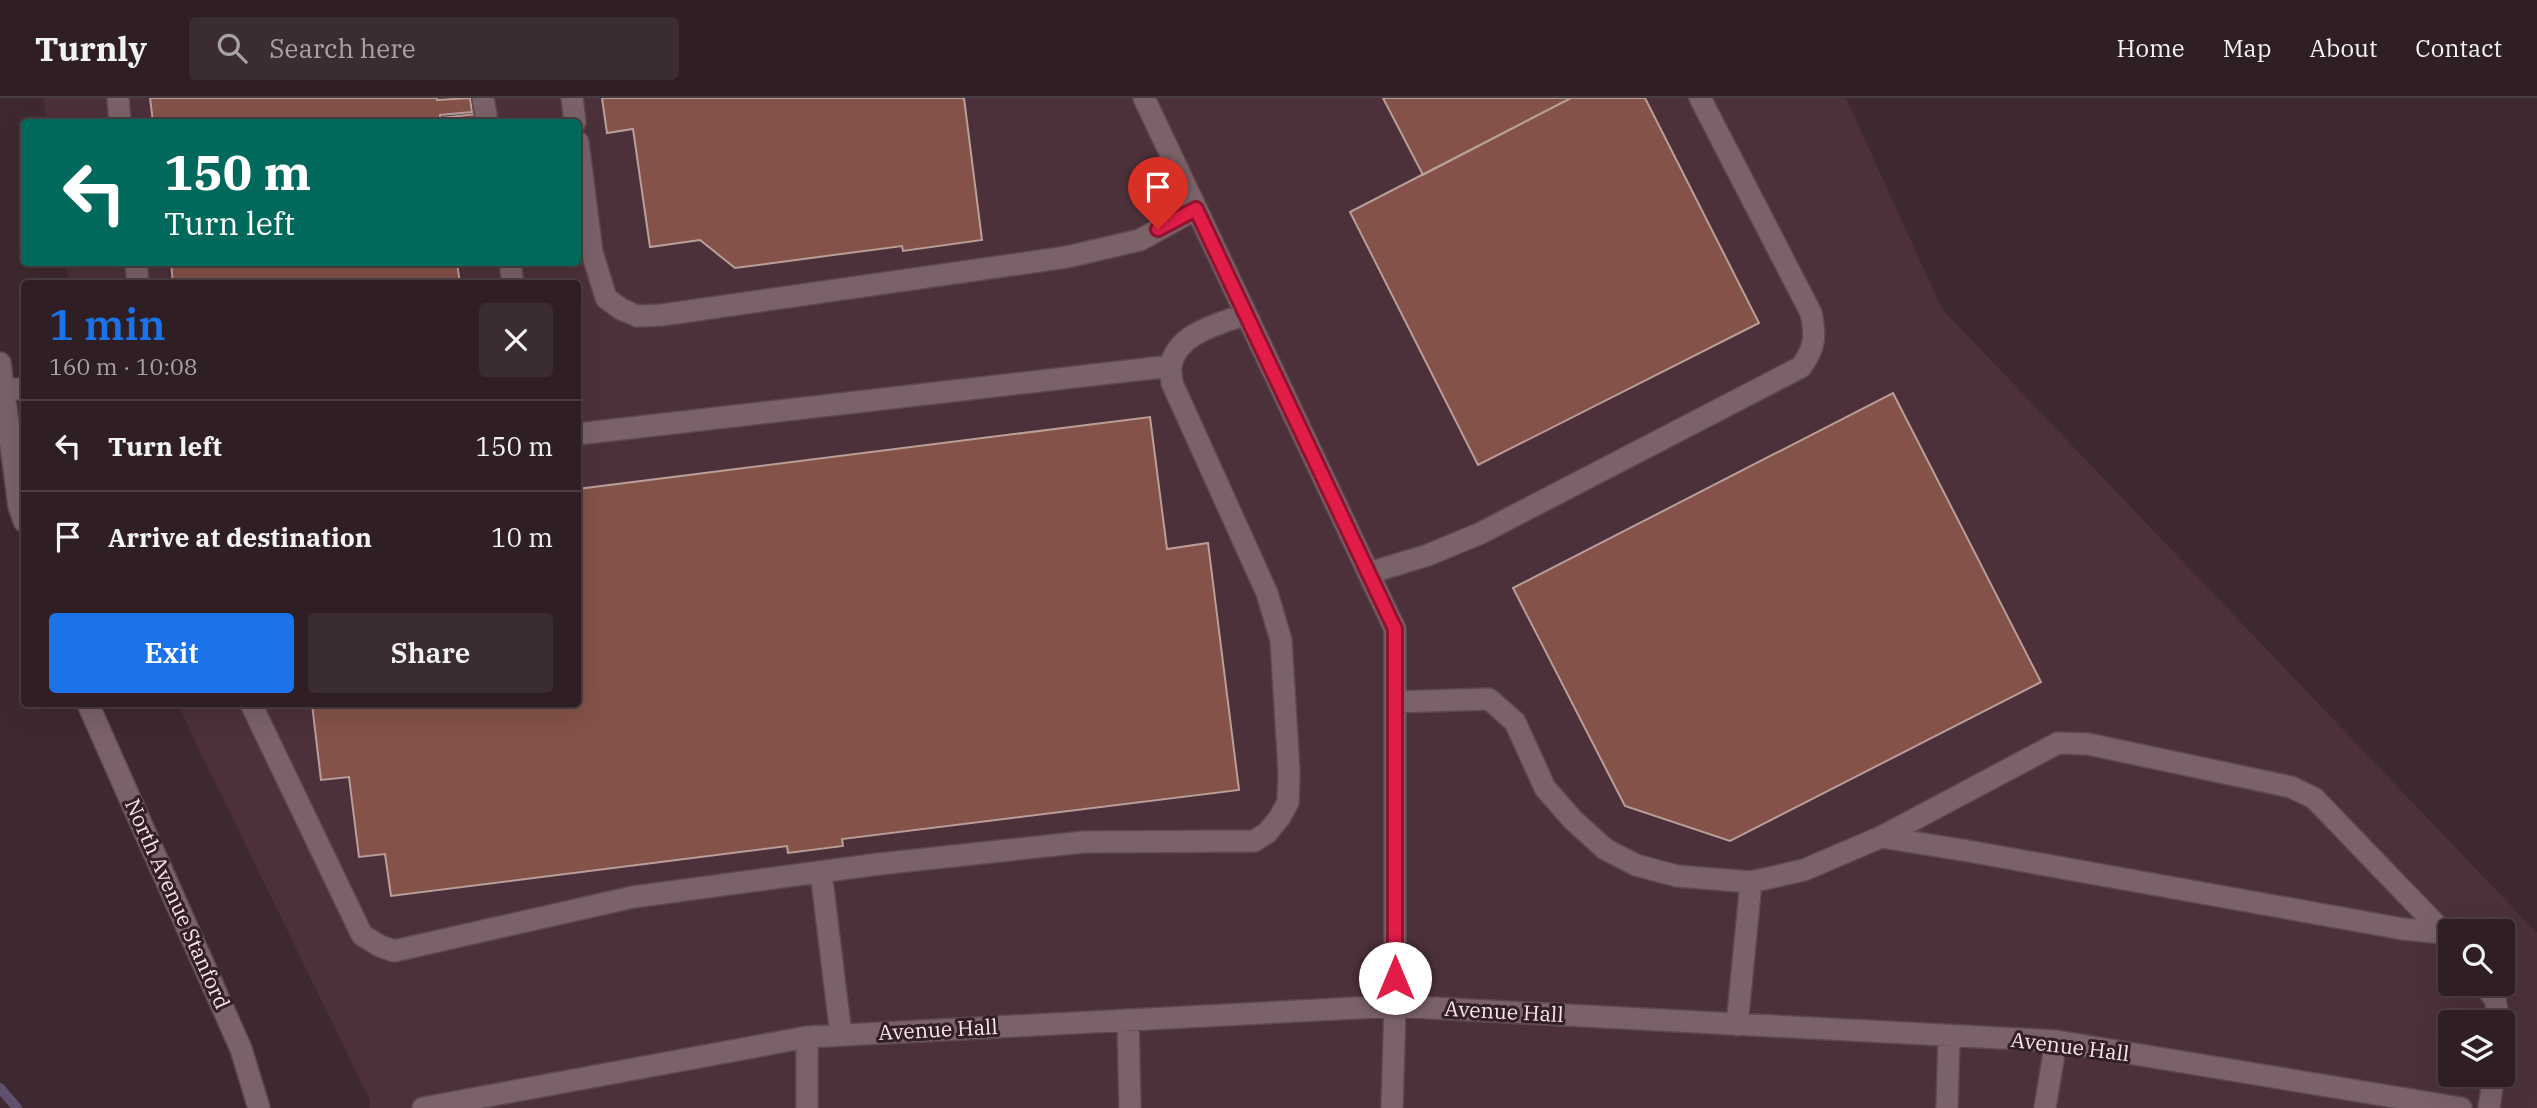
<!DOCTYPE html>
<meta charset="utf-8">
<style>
body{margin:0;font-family:"IBM Plex Serif",serif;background:#3b2c31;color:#f1f3f6;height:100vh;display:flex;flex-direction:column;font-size:26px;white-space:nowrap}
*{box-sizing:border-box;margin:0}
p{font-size:23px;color:#a7a2a6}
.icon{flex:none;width:38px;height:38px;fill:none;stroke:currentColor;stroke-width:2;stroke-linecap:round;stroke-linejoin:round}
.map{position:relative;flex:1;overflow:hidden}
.details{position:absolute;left:21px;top:182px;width:560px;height:427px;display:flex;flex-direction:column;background:#2f1f24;border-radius:7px;box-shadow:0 7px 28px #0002,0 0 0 2px #4a3d41}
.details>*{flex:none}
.guide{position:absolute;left:21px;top:21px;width:560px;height:147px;border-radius:7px;box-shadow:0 7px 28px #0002,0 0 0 2px #4a3d41;background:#00695c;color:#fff;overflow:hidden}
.controls{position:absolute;left:2438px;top:821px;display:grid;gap:14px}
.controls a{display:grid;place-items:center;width:77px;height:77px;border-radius:7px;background:#2f1f24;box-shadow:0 7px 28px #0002,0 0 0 2px #4a3d41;font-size:35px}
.pin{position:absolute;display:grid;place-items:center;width:60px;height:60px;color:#fff;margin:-72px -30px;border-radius:50% 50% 50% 0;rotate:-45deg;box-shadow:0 0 7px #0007}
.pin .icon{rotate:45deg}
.me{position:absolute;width:77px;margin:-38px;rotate:0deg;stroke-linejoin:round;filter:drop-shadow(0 0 5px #0008)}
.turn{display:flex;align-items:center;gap:24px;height:147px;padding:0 28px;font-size:32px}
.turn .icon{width:91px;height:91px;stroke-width:2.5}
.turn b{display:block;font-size:49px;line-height:60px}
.round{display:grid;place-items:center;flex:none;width:74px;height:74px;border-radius:7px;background:#3b2c31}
.summary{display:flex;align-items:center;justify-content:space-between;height:119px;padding:0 28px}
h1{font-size:42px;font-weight:600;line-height:52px;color:#1a73e8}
.cta{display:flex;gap:14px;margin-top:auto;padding:14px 28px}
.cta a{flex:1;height:80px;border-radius:7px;background:#1a73e8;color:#fff;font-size:28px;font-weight:600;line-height:80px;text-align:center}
.cta a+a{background:#3b2c31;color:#f1f3f6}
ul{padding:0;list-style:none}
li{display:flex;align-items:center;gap:21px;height:91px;padding:0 28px;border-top:2px solid #4a3d41}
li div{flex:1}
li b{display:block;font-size:26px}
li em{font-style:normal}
header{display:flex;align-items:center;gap:42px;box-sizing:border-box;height:98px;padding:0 35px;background:#2f1f24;border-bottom:2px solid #4a3d41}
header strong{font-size:33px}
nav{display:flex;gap:38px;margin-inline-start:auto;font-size:24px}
.search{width:490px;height:63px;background:#3b2c31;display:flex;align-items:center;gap:18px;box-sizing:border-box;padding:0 24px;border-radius:7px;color:#a7a2a6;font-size:26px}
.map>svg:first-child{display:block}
.built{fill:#4d313a;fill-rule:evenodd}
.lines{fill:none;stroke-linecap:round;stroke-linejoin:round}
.stream{stroke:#5e516d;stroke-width:10}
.building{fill:#845248;stroke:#ba9e99;stroke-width:2}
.minor-casing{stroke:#5b494f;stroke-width:24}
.minor{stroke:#7b6269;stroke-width:21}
.route-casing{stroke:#92132f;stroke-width:18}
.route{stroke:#e11d48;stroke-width:12}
.labels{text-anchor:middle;stroke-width:6;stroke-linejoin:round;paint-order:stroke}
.street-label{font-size:21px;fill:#f5e7eb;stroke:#341f26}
</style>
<header>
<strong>Turnly</strong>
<div class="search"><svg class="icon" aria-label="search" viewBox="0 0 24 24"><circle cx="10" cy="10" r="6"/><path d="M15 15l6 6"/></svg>Search here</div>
<nav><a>Home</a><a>Map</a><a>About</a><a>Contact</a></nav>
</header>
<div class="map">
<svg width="2537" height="1010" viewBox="0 0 2537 1010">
<rect width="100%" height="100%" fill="#3f2930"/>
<path class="built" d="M43,0H1846L1942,211L2537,835V1010H370V1002L177,606H578V186H69L66,165L578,164V24H47ZM2450,833H2502V886H2450ZM2450,924H2502V976H2450Z"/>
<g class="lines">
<path class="stream" d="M0,990L17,1010"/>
</g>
<path class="building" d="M150,0H437V2L470,0L472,14L440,17V20L476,16L477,24H153Z
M602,0H964L982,142L903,153L902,148L735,170L700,142L650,149L633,31L607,35Z
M1383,0H1571L1423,77Z
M1571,0H1645L1759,225L1478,367L1350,114Z
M171,164H457L460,186H173Z
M1893,295L2041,584L1730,743L1625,708L1513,490Z
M1150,319L1167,451L1208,445L1239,692L842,741L843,748L788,755L787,748L391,798L385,756L359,759L349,679L321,682L312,606H578V391Z"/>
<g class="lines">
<g class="minor-casing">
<path id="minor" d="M118,0L120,24
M483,0L487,24
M572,0L575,24
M1144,0L1395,531V908L1392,1010
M578,44L592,154L606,200L621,211L637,218L662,217L1067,159L1140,142L1196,111
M136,164L138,186
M510,164L513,186
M0,265L19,408L24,423
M4,293L24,290
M578,336L1171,268
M1369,475L1428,457L1481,435L1801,269C1815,250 1816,238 1811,215L1700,0
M1395,604L1489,601L1515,624L1545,690L1573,722L1605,751L1636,767L1677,778L1751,784L1804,772L1881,739L1968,753L2403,831L2444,835L2450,843
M88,606L241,951L259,1010
M251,606L362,837L380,848L394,853L633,799L879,766L1084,744L1254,743L1267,735L1280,719L1288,704L1289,673L1281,542L1267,495L1172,285C1172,280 1170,273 1171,268C1176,235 1220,226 1246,216
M1881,739L2058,645L2088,646L2291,689L2314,700L2444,835
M821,774L841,937
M2483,886L2495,901L2499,924
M1128,922L1130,1010
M1737,927L1751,784
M423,1010L807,939L1395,908L2056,943L2461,1010
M807,1010V939
M1947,1010L1949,938
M2045,1010L2056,943
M2489,1010L2494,976"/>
</g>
<use href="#minor" class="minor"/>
</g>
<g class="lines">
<g class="route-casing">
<path id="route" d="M1158,131L1196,111L1395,531V880"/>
</g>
<use href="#route" class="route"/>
</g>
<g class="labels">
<g class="street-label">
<text transform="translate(177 806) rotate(66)" y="7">North Avenue Stanford</text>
<text transform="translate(1504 914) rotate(3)" y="7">Avenue Hall</text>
<text transform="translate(938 932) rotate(-3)" y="7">Avenue Hall</text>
<text transform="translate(2070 949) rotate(7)" y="7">Avenue Hall</text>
</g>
</g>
</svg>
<div class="controls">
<a><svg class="icon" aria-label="search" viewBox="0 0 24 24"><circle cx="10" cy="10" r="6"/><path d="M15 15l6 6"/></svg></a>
<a><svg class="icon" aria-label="layers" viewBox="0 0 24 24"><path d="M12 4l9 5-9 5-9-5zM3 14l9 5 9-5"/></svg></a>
</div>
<div class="pin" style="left:1158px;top:131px;background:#d93025"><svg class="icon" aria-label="arrive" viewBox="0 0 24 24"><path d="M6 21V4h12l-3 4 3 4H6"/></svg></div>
<svg class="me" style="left:1395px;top:880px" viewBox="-20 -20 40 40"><circle r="19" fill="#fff"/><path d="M0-13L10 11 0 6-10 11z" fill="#e11d48"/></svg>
<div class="guide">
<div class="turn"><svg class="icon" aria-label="left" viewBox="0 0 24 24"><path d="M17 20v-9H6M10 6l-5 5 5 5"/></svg><div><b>150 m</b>Turn left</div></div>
</div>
<section class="details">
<div class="summary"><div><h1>1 min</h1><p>160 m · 10:08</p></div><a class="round"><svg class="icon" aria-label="close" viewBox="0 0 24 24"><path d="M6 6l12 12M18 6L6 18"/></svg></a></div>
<ul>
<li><svg class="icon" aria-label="left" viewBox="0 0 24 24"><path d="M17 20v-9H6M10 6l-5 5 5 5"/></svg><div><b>Turn left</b></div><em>150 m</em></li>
<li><svg class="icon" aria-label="arrive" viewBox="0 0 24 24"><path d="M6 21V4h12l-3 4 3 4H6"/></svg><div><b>Arrive at destination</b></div><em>10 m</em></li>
</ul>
<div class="cta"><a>Exit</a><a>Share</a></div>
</section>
</div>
